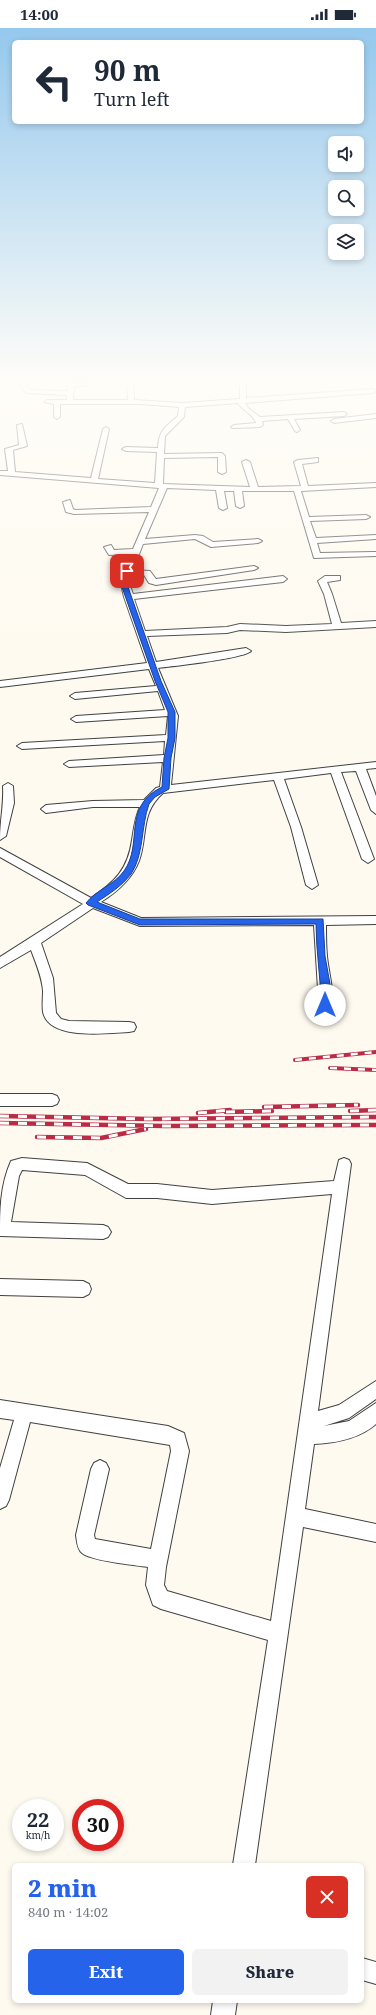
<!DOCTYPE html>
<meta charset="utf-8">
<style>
body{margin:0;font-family:"Noto Serif",serif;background:#f2f2f3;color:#1f2937;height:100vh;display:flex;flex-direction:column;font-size:15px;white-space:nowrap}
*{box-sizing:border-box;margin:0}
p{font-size:13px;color:#747a83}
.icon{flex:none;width:22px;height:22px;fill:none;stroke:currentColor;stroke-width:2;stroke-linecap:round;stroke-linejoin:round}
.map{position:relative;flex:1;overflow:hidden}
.drawer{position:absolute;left:12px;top:1835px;width:352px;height:140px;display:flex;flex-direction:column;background:#fff;border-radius:6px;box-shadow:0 2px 6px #0003}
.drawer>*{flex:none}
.top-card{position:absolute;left:12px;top:12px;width:352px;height:84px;border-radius:6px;box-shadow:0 2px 6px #0003;background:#fff;color:#1f2937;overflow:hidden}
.controls{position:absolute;left:328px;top:108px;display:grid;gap:8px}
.controls a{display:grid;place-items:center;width:36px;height:36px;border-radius:6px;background:#fff;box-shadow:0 2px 6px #0003;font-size:20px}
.speed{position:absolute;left:12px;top:1771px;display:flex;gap:8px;font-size:20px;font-weight:700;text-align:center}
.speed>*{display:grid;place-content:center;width:52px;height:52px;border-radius:50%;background:#fff;box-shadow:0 2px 6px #0003;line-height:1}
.speed small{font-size:10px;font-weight:400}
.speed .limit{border:6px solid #d22;background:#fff;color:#111}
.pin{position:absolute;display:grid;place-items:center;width:34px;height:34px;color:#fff;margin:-17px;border-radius:8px;box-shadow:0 2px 6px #0006}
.me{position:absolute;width:44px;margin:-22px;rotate:0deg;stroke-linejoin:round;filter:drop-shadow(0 0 3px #0008)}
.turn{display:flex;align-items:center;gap:14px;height:84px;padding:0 16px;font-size:18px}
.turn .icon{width:52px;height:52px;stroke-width:2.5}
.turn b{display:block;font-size:28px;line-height:34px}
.round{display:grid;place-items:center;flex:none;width:42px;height:42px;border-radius:6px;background:#f2f2f3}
.summary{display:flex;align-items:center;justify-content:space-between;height:68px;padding:0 16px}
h1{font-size:24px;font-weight:800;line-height:30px;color:#2563eb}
.button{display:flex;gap:8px;margin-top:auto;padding:8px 16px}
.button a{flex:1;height:46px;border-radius:6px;background:#2563eb;color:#fff;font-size:16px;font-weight:800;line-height:46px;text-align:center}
.button a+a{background:#f2f2f3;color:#1f2937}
.status{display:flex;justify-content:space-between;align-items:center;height:28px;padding:0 20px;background:#fff;direction:ltr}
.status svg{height:11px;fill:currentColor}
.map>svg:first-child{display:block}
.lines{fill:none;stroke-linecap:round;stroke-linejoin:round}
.minor-casing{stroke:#414141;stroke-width:2}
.minor{fill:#fff;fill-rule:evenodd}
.rail-far1-casing{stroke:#ba2b46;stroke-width:4}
.rail-casing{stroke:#ba2b46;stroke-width:4.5}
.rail-far1{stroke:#fff;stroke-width:2.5;stroke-dasharray:7;stroke-linecap:butt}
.rail{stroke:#fff;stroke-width:3;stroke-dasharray:9;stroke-linecap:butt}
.route{fill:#2563eb;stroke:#184099}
</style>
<div class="status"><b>14:00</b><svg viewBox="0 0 49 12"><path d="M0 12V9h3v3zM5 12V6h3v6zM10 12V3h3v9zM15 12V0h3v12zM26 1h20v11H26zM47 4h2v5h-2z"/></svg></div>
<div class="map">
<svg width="376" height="1987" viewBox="0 0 376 1987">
<rect width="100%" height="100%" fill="#fefaf0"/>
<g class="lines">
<g class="minor-casing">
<path id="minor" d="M16,352H22L30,362L68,363L66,352H72L73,355H89V357L74,359L73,372H128L127,352H133L134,372L182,375L240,371V352H246V370L373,361L376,363L373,365L245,375L248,380L260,389L344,384L347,386L344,388L294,391L300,402L297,404L295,403L288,391L262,393L263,397L260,399L232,400L231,399L234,397L256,395C253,386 243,383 238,375L185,379L184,389L165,408L164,426L222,425L225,428L226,444L222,446L218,444V429L164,430L163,456L250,459L242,434L246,432L250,434L258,459L301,458L294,434L298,432L318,430V434L302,436L308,458L376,455V459L301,463L309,489L366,487L370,489L366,491L310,493L316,510L376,507V511L317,515L320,525L374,524H376V528L314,530L294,463H242L244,478L240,480L236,478L234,463H224L227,480L223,482L219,480L216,462L167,460L145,511L195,507L203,508L213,514L258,511L262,513L258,515L211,519L195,511L143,516L133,542L150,543L156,551L254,538L258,540L254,542L156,557L149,555L144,547H130L128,552L133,566L283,548L287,551L283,554L134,571L145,603L227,599L240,596L286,598L332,596L324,566L318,553L325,548H340V552L327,554L332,566L341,595L376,593V599L286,604L240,602L227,605L147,608L156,634L246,620L251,623C243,631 173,638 158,640L178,688L171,757L376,734V740L366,741L376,768V786L371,782L356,743L341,744L374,831L368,835L362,831L331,745L284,751L301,799L318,857L312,861L306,857L291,799L274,752L163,765C140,785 148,808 139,833C132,851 117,864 101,874L141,890L376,888V896L326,897C326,907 326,918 327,928C328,942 336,968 330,981L325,982L320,981L319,977L314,897L140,898L93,880L41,915L53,950L56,985L61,991L69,993L129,994L134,995L136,999L134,1003L129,1004C107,1005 49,1013 43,984C42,977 43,970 43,963C42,949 36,935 31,922L0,940V929L83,876L0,829V820L91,870C115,854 128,841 132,812C134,800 135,789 140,779H93L46,785L41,781L46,777L93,773L144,772L156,760L160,759L163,734L69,739L64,736L69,733L164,727L165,713L22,721L17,718L22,715L166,707L168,688L76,694L71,691L76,688L165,682L158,663L75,671L70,668L75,665L156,658L149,641L0,659V653L147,635L124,569L120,552L131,526L109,527L104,519L111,517L114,522L133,521L149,484L74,486L66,484L63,474L70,472L73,481L75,482L151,479L159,460L0,447V443H8L5,421L19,417L17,397L22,396L27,418L13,422L15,444L91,450L103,401L106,399L109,401L98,451L155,455L157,424L126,423L122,421L126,419L158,420C159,402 165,399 178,388L179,379L141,376H60V389L57,391L54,389V376L44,374L47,372H67V367L26,365Z
M376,386V390L334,395L331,393L334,391Z
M8,755L13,758L14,775L6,808L0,812C0,793 4,776 3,758Z
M0,1066H52L57,1068L59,1072L57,1076L52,1078H0Z
M22,1130L87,1135L128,1156H157L212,1162L334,1153L339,1132L344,1130L349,1132L351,1136L318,1383L339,1377L376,1353V1371L349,1390L324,1398L349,1393L376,1375V1396C359,1411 336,1415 314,1416L305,1481L376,1496V1514L303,1499L255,1837H233L268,1612L161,1581L153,1577L146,1557L148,1539C134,1537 91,1533 82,1525C77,1521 77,1513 76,1507L91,1441L94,1435L100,1432L106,1435L109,1441L94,1507L95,1511L151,1521L171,1423L170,1417L30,1394L9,1472L6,1478L0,1481V1440L14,1392L0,1390V1372L168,1398L184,1405L189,1423L166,1539L164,1557L167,1563L271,1593L332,1166L212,1176L157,1170H126L85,1147L22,1142L19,1148L11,1194L103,1197L108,1199L111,1204L108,1209L103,1211L0,1208C0,1182 0,1158 11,1133Z
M0,1251L83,1253L89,1256L91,1261L89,1266L83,1269L0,1267Z
M362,1930L376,1934V1956L362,1952Z
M213,1973H237L235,1987H211Z"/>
</g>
<use href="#minor" class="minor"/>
<g class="rail-far1-casing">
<path id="rail-far1" d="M295,1032L376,1024
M330,1040L376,1042"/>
</g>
<g class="rail-casing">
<path id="rail" d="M264,1079L358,1077
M350,1083L376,1082
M226,1084L272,1083
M198,1085L230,1082
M0,1088L149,1091L376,1089
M0,1095L165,1098L376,1097
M37,1109L101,1110L146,1101"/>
</g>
<use href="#rail-far1" class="rail-far1"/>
<use href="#rail" class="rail"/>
</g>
<linearGradient id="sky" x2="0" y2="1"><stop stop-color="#94c8ed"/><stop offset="0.56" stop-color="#fffdf8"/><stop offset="1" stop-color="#fffdf8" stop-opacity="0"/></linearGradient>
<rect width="376" height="630" fill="url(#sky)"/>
<path class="route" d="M125,542L130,543L127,552L128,559L161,653L175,684V710L171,730L169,761L155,769L149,776C141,798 144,827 131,846C122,858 109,866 97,874L140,891H323L325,928L330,956L328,979L325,980L321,977C321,950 316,924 316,896L140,897L88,877L86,875C96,862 114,857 124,843C144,815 121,779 162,759L164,730L168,710V684L155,653L122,559L121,552Z"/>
</svg>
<div class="controls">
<a><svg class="icon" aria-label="sound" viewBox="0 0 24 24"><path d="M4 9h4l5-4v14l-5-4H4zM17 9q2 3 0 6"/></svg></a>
<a><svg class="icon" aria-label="search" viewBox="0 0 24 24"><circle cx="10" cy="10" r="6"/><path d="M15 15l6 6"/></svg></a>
<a><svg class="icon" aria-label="layers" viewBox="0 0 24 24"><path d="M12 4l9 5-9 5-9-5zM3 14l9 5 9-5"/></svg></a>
</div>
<div class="speed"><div>22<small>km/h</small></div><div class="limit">30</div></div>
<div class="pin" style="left:127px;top:543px;background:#d93025"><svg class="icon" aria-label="arrive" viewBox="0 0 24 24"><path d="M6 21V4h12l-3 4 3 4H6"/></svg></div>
<svg class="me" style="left:325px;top:977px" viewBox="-20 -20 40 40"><circle r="19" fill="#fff"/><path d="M0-13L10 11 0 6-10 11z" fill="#2563eb"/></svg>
<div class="top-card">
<div class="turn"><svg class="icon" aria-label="left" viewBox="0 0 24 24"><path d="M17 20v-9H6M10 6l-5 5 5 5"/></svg><div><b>90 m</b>Turn left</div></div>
</div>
<section class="drawer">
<div class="summary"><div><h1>2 min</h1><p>840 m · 14:02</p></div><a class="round" style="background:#d93025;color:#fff"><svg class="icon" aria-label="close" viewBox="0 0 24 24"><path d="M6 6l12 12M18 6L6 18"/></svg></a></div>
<div class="button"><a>Exit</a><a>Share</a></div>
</section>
</div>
